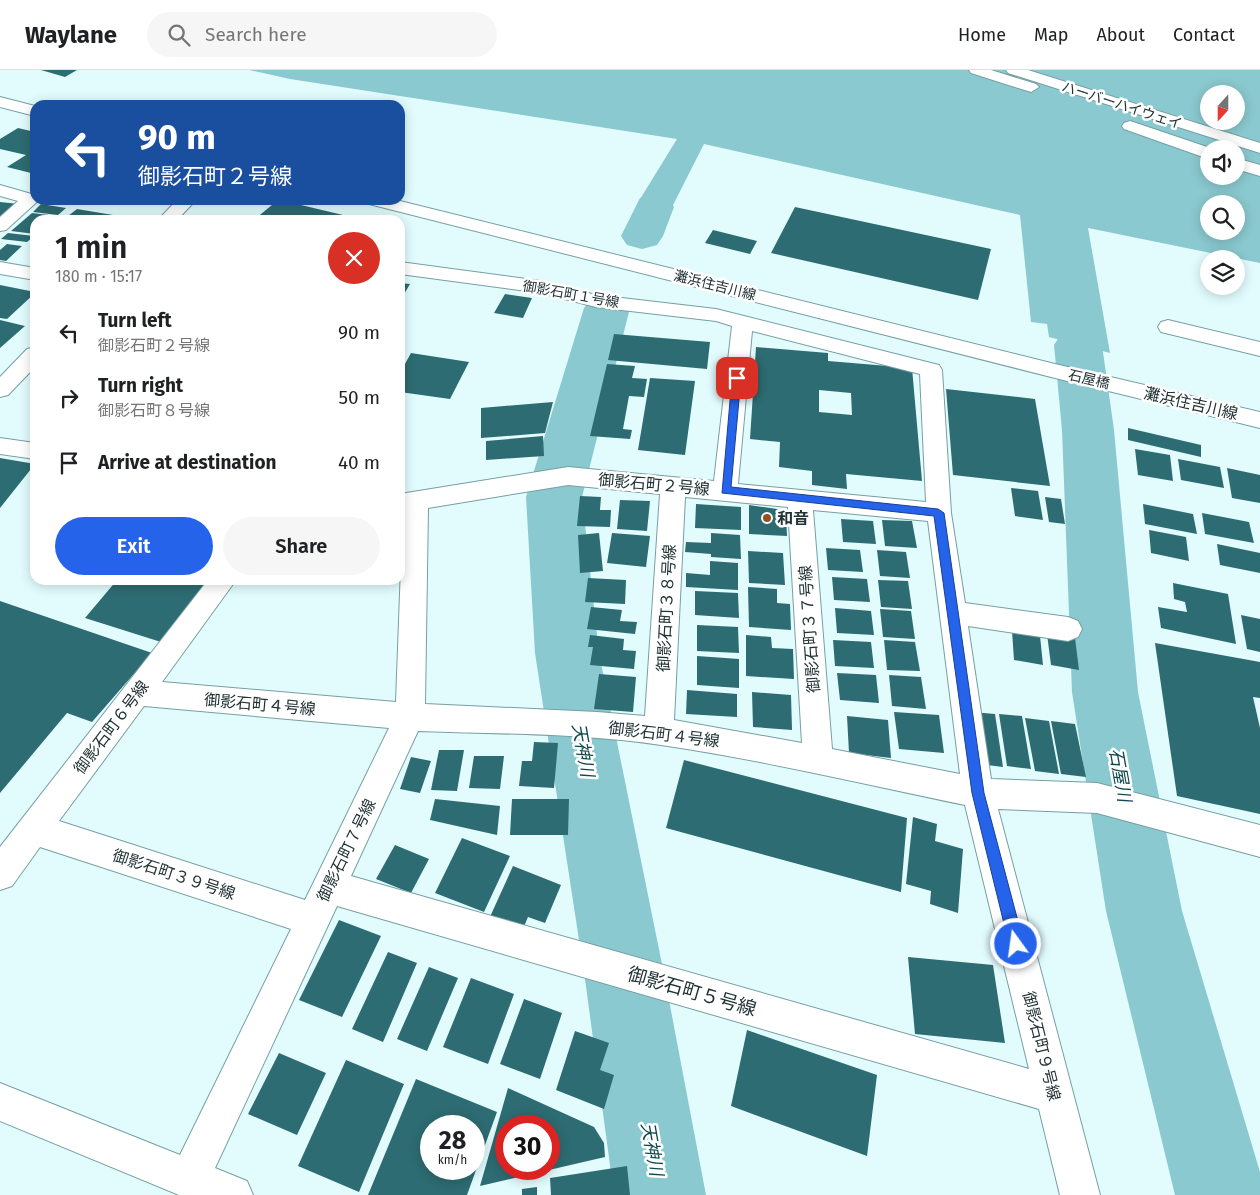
<!DOCTYPE html>
<meta charset="utf-8">
<style>
body{margin:0;font-family:"Fira Sans","Noto Sans JP",sans-serif;background:#f6f6f6;color:#202124;height:100vh;display:flex;flex-direction:column;font-size:19px;white-space:nowrap}
*{box-sizing:border-box;margin:0}
p{font-size:16px;color:#757577}
.icon{flex:none;width:28px;height:28px;fill:none;stroke:currentColor;stroke-width:2;stroke-linecap:round;stroke-linejoin:round}
.map{position:relative;flex:1;overflow:hidden}
.panel{position:absolute;left:30px;top:145px;width:375px;height:370px;display:flex;flex-direction:column;background:#fff;border-radius:15px;box-shadow:0 2px 12px #0003}
.panel>*{flex:none}
.guide{position:absolute;left:30px;top:30px;width:375px;height:105px;border-radius:15px;box-shadow:0 2px 12px #0003;background:#1a4fa0;color:#fff;overflow:hidden}
.needle{width:32px;rotate:201deg}
.controls{position:absolute;left:1200px;top:15px;display:grid;gap:10px}
.controls a{display:grid;place-items:center;width:45px;height:45px;border-radius:50%;background:#fff;box-shadow:0 2px 12px #0003;font-size:25px}
.speed{position:absolute;left:420px;top:1045px;display:flex;gap:10px;font-size:25px;font-weight:700;text-align:center}
.speed>*{display:grid;place-content:center;width:65px;height:65px;border-radius:50%;background:#fff;box-shadow:0 2px 12px #0003;line-height:1}
.speed small{font-size:12px;font-weight:400}
.speed .limit{border:8px solid #d22;background:#fff;color:#111}
.pin{position:absolute;display:grid;place-items:center;width:42px;height:42px;color:#fff;margin:-21px;border-radius:10px;box-shadow:0 2px 8px #0006}
.me{position:absolute;width:55px;margin:-28px;rotate:346deg;stroke-linejoin:round;filter:drop-shadow(0 0 4px #0008)}
.turn{display:flex;align-items:center;gap:18px;height:105px;padding:0 25px;font-size:22px}
.turn .icon{width:65px;height:65px;stroke-width:2.5}
.turn b{display:block;font-size:35px;line-height:42px}
.round{display:grid;place-items:center;flex:none;width:52px;height:52px;border-radius:26px;background:#f6f6f6}
.summary{display:flex;align-items:center;justify-content:space-between;height:85px;padding:0 25px}
h1{font-size:30px;font-weight:600;line-height:38px}
.cta{display:flex;gap:10px;margin-top:auto;padding:10px 25px}
.cta a{flex:1;height:58px;border-radius:30px;background:#2563eb;color:#fff;font-size:20px;font-weight:600;line-height:58px;text-align:center}
.cta a+a{background:#f6f6f6;color:#202124}
ul{padding:0;list-style:none}
li{display:flex;align-items:center;gap:15px;height:65px;padding:0 25px}
li div{flex:1}
li b{display:block;font-size:19px}
li em{font-style:normal}
header{display:flex;align-items:center;gap:30px;box-sizing:border-box;height:70px;padding:0 25px;background:#fff;border-bottom:1px solid #e0e0e0}
header strong{font-size:24px}
nav{display:flex;gap:28px;margin-inline-start:auto;font-size:18px}
.search{width:350px;height:45px;background:#f6f6f6;display:flex;align-items:center;gap:12px;box-sizing:border-box;padding:0 18px;border-radius:28px;color:#757577;font-size:19px}
.map>svg:first-child{display:block}
.water{fill:#8ac9cf;fill-rule:evenodd}
.lines{fill:none;stroke-linecap:round;stroke-linejoin:round}
.river{fill:#8ac9cf;fill-rule:evenodd}
.building{fill:#2d6c72;fill-rule:evenodd}
.minor-casing{stroke:#769fa3;stroke-width:2}
.minor{fill:#fff;fill-rule:evenodd}
.route{fill:#2563eb;stroke:#184099}
.poi-dot{fill:#945221;stroke:#fff;stroke-width:2}
.labels{text-anchor:middle;stroke-width:5;stroke-linejoin:round;paint-order:stroke}
.far-street-label{font-size:14px;fill:#223334;stroke:#fff}
.street-label{font-size:16px;fill:#223334;stroke:#fff}
.poi-label{font-size:16px;font-weight:bold;fill:#223334;stroke:#fff;text-anchor:start}
.water-label{font-size:18px;font-style:italic;fill:#0f494e;stroke:#fff}
.near-street-label{font-size:19px;fill:#223334;stroke:#fff}
</style>
<header>
<strong>Waylane</strong>
<div class="search"><svg class="icon" aria-label="search" viewBox="0 0 24 24"><circle cx="10" cy="10" r="6"/><path d="M15 15l6 6"/></svg>Search here</div>
<nav><a>Home</a><a>Map</a><a>About</a><a>Contact</a></nav>
</header>
<div class="map">
<svg width="1260" height="1125" viewBox="0 0 1260 1125">
<rect width="100%" height="100%" fill="#e2fcfe"/>
<path class="water" d="M249,0H1260V193L1088,158L1110,283L1049,267L1047,254L1031,252L1020,145L704,74L670,141L637,134L677,69L290,9ZM1209,24H1236V51H1209ZM1209,79H1236V106H1209ZM1209,134H1236V161H1209Z"/>
<g class="lines">
<path class="river" d="M654,125L668,128L674,137L663,166L657,175L642,179L627,175L621,166L640,128Z
M607,224L623,228L630,238L582,427L599,583L665,909L706,1125H614L585,909L535,583L526,427L584,238L591,228Z
M1078,260L1095,264L1102,275L1114,360L1138,622L1182,841L1260,1102V1125H1175L1106,841L1072,622L1062,360L1054,275L1061,264Z"/>
</g>
<path class="building" d="M41,0H77L65,7Z
M18,58L35,62V104L7,97L26,85L0,79V69Z
M278,130H280L343,145L338,150L255,149Z
M0,132L19,134L0,151Z
M41,134L66,138L58,145L33,142Z
M795,137L991,179L978,230L771,183Z
M77,139L131,148L63,150Z
M32,143L57,146L52,150H35V164L11,161Z
M713,160L757,171L750,184L705,173Z
M8,163L34,166L27,172L1,169Z
M7,174L22,176L6,191L0,190V180Z
M400,213L410,214L400,231Z
M0,215L35,222V223L7,249L0,248Z
M505,224L532,228L523,248L494,243Z
M0,250L25,256L0,278Z
M614,264L710,272L707,299L608,290Z
M756,277L828,283V291L912,298L922,411L846,404L847,419L812,415V401L779,397L780,372L750,369ZM819,320L851,323L852,345L819,342Z
M411,283L469,292L450,329L400,322V303Z
M607,294L635,296L632,308L647,309L644,327L629,326L623,359L632,360L630,369L590,366Z
M650,308L695,311L685,385L638,380Z
M946,319L1035,329L1050,416L953,405Z
M553,332L545,363L481,368V338Z
M1128,358L1201,375V387L1128,370Z
M543,366L544,386L486,390V371Z
M1135,379L1170,385L1173,411L1138,405Z
M0,388L35,394L0,438Z
M1178,389L1220,397L1224,418L1181,410Z
M1227,398L1260,405V433L1232,428Z
M1011,418L1038,421L1043,450L1015,446Z
M580,426L601,427L600,440H611L610,457L577,456Z
M1045,427L1061,429L1065,454L1049,452Z
M620,430L650,431L647,461L617,459Z
M696,434L741,437V460L695,458Z
M1143,434L1193,444L1197,464L1145,454Z
M749,435L777,439L786,445L787,466L749,464Z
M1202,443L1249,452L1254,473L1205,464Z
M841,449L873,451L876,474L843,472Z
M882,450L912,451L917,478L885,476Z
M1149,460L1186,467L1189,491L1151,483Z
M599,463L603,501L580,503L578,465Z
M612,463L650,466L646,497L607,493Z
M711,463L740,465L741,489L711,487V484L685,482L686,472L711,473Z
M1217,474L1260,483V503L1220,495Z
M826,478L860,480L863,502L828,500Z
M877,480L906,482L910,508L880,506Z
M748,481L783,483L785,515L749,513Z
M710,491L738,493V520L686,517V503L710,505Z
M832,507L867,509L870,532L834,530Z
M588,508L626,510L625,534L585,532Z
M117,510H208L161,572L85,548Z
M878,510L908,511L912,539L881,537Z
M1173,513L1228,524L1236,574L1161,558L1158,537L1187,542L1185,532L1174,529Z
M748,517L777,519V533L790,534L791,560L749,557Z
M695,521L738,523L739,548L695,545Z
M0,531L152,583L92,652L67,643L0,723Z
M591,537L622,540L620,551L637,552L635,564L587,559Z
M835,538L871,541L874,565L837,563Z
M880,539L911,541L915,569L883,567Z
M1241,545L1260,549V582L1247,579Z
M697,555L738,557L739,583L697,581Z
M1012,561L1040,566L1043,595L1014,590Z
M1047,564L1075,568L1079,600L1051,595Z
M590,565L624,569L623,580L636,581L634,599L590,595L593,577H588Z
M746,565L771,567L772,578L793,579L794,609L746,606Z
M833,570L871,572L874,598L835,596Z
M884,570L915,572L920,601L887,600Z
M1155,573L1260,592V628L1253,627L1260,658V744L1177,726Z
M697,586L739,589V618L697,615Z
M837,603L876,605L879,633L840,630Z
M599,604L636,607L633,642L594,639Z
M889,605L921,607L926,639L892,636Z
M687,620L737,624V647L686,644Z
M752,622L791,625L792,660L753,657Z
M894,642L939,645L944,683L899,679Z
M972,642L995,644L1003,697L979,694Z
M999,644L1022,646L1031,699L1007,696Z
M847,646L888,650L891,688L849,683Z
M1025,648L1049,651L1059,704L1035,701Z
M1051,651L1075,654L1086,707L1061,704Z
M534,672L558,673L554,718L519,716L522,691H532Z
M439,680H464L457,721L431,720Z
M474,686H504L500,719L469,718Z
M411,687L431,691L420,723L400,719Z
M684,690L907,748L901,822L666,758Z
M435,729L500,736L497,765L430,750Z
M512,729H569L568,765H510Z
M913,747L937,754L935,771L963,779L958,843L930,834L931,821L906,814Z
M462,768L510,786L484,842L435,823Z
M395,775L429,789L411,823L376,809Z
M513,796L561,815L545,853L528,847L522,861L489,849Z
M339,850L381,866L342,947L299,930Z
M388,882L417,893L383,972L352,959Z
M908,887L993,895L1005,973L915,964Z
M429,897L458,908L427,981L397,969Z
M471,908L514,924L488,994L443,977Z
M524,929L562,943L540,1009L500,994Z
M747,960L877,1005L867,1086L731,1036Z
M575,961L609,973L600,1000L614,1005L604,1039L556,1020Z
M279,983L326,1003L297,1065L248,1044Z
M346,990L404,1014L359,1122L298,1096Z
M416,1009L497,1042L467,1125H368ZM431,1056H474V1099H431Z
M508,1018L594,1057L604,1073L605,1087L480,1116ZM506,1056H549V1099H506Z
M627,1096L630,1125H551L550,1108Z
M537,1117V1125H522V1119Z"/>
<g class="lines">
<g class="minor-casing">
<path id="minor" d="M969,0H991L1036,14L1039,17L1031,22L971,3Z
M1006,0H1028L1260,73V83L1008,3Z
M0,27L35,36V46L0,37Z
M1130,51L1136,53L1213,79H1209V88L1203,87L1124,59L1122,56L1124,53Z
M1236,88L1260,95V106L1236,99Z
M0,115L35,125V130H39L6,160L0,161V147L18,131L0,126Z
M177,130H196L177,150H158Z
M366,130H396L1055,294L1260,342V358L1055,308L369,134Z
M0,192L35,198V210L0,204Z
M400,192L541,211L596,225L716,239L939,295L942,300L951,443L965,533L1068,547L1078,551L1082,559L1078,567L1068,571L968,556L991,709L1097,713L1260,755V787L1097,743L998,739L1100,1125H1060L1039,1039L337,836L215,1098L247,1111L253,1125H179L0,1051V1013L180,1085L291,859L40,777L12,816L0,820V777L208,510H236L162,612L396,632L403,442H400V424L568,397L714,411L732,256L716,251L596,237L541,223L400,204ZM752,261L920,304L926,432L738,414ZM568,415L660,424L645,646L597,642L425,634L428,438ZM685,427L788,437L802,673L674,650ZM813,440L928,451L960,704L832,679ZM144,636L389,658L305,830L59,751ZM418,661C499,664 581,663 661,675C763,690 864,714 965,735L1029,999L351,806Z
M1168,250L1260,272V286L1161,262L1158,257L1161,252Z
M35,277V297L8,325L0,327V307L27,279Z
M0,368L35,373V389L0,384Z"/>
</g>
<use href="#minor" class="minor"/>
</g>
<path class="route" d="M737,304L741,308L731,417L938,439L944,443L984,723L1024,874L1022,879L1016,881L1011,879L1009,874L972,723L934,446L722,423L732,308Z"/>
<circle class="poi-dot" cx="767" cy="448" r="5"/>
<g class="labels">
<g class="far-street-label">
<text transform="translate(1122 35) rotate(18)" y="5">ハーバーハイウェイ</text>
<text transform="translate(715 215) rotate(14)" y="5">灘浜住吉川線</text>
<text transform="translate(571 224) rotate(10)" y="5">御影石町１号線</text>
<text transform="translate(1089 309) rotate(13)" y="5">石屋橋</text>
</g>
<g class="street-label">
<text transform="translate(1191 333) rotate(13)" y="6">灘浜住吉川線</text>
<text transform="translate(654 414) rotate(5)" y="6">御影石町２号線</text>
<text transform="translate(666 538) rotate(-87)" y="6">御影石町３８号線</text>
<text transform="translate(809 559) rotate(-94)" y="6">御影石町３７号線</text>
<text transform="translate(260 634) rotate(5)" y="6">御影石町４号線</text>
<text transform="translate(111 657) rotate(-53)" y="6">御影石町６号線</text>
<text transform="translate(664 664) rotate(7)" y="6">御影石町４号線</text>
<text transform="translate(346 780) rotate(-64)" y="6">御影石町７号線</text>
<text transform="translate(174 804) rotate(18)" y="6">御影石町３９号線</text>
<text transform="translate(1042 976) rotate(76)" y="6">御影石町９号線</text>
</g>
<g class="poi-label">
<text x="777" y="454">和音</text>
</g>
<g class="water-label">
<text transform="translate(583 680) rotate(80)" y="6">天神川</text>
<text transform="translate(1120 705) rotate(80)" y="6">石屋川</text>
<text transform="translate(652 1079) rotate(80)" y="6">天神川</text>
</g>
<g class="near-street-label">
<text transform="translate(692 921) rotate(16)" y="7">御影石町５号線</text>
</g>
</g>
</svg>
<div class="controls">
<a><svg class="needle" viewBox="-14 -14 28 28"><path d="M0-13l5 13h-10z" fill="#e53935"/><path d="M0 13l5-13h-10z" fill="#757577"/></svg></a>
<a><svg class="icon" aria-label="sound" viewBox="0 0 24 24"><path d="M4 9h4l5-4v14l-5-4H4zM17 9q2 3 0 6"/></svg></a>
<a><svg class="icon" aria-label="search" viewBox="0 0 24 24"><circle cx="10" cy="10" r="6"/><path d="M15 15l6 6"/></svg></a>
<a><svg class="icon" aria-label="layers" viewBox="0 0 24 24"><path d="M12 4l9 5-9 5-9-5zM3 14l9 5 9-5"/></svg></a>
</div>
<div class="speed"><div>28<small>km/h</small></div><div class="limit">30</div></div>
<div class="pin" style="left:737px;top:308px;background:#d93025"><svg class="icon" aria-label="arrive" viewBox="0 0 24 24"><path d="M6 21V4h12l-3 4 3 4H6"/></svg></div>
<svg class="me" style="left:1016px;top:874px" viewBox="-20 -20 40 40"><circle r="17" fill="#2563eb" stroke="#fff" stroke-width="3"/><path d="M0-11L8 9 0 5-8 9z" fill="#fff"/></svg>
<div class="guide">
<div class="turn"><svg class="icon" aria-label="left" viewBox="0 0 24 24"><path d="M17 20v-9H6M10 6l-5 5 5 5"/></svg><div><b>90 m</b>御影石町２号線</div></div>
</div>
<section class="panel">
<div class="summary"><div><h1>1 min</h1><p>180 m · 15:17</p></div><a class="round" style="background:#d93025;color:#fff"><svg class="icon" aria-label="close" viewBox="0 0 24 24"><path d="M6 6l12 12M18 6L6 18"/></svg></a></div>
<ul>
<li><svg class="icon" aria-label="left" viewBox="0 0 24 24"><path d="M17 20v-9H6M10 6l-5 5 5 5"/></svg><div><b>Turn left</b><p>御影石町２号線</p></div><em>90 m</em></li>
<li><svg class="icon" aria-label="right" viewBox="0 0 24 24"><path d="M7 20v-9h11M14 6l5 5-5 5"/></svg><div><b>Turn right</b><p>御影石町８号線</p></div><em>50 m</em></li>
<li><svg class="icon" aria-label="arrive" viewBox="0 0 24 24"><path d="M6 21V4h12l-3 4 3 4H6"/></svg><div><b>Arrive at destination</b></div><em>40 m</em></li>
</ul>
<div class="cta"><a>Exit</a><a>Share</a></div>
</section>
</div>
